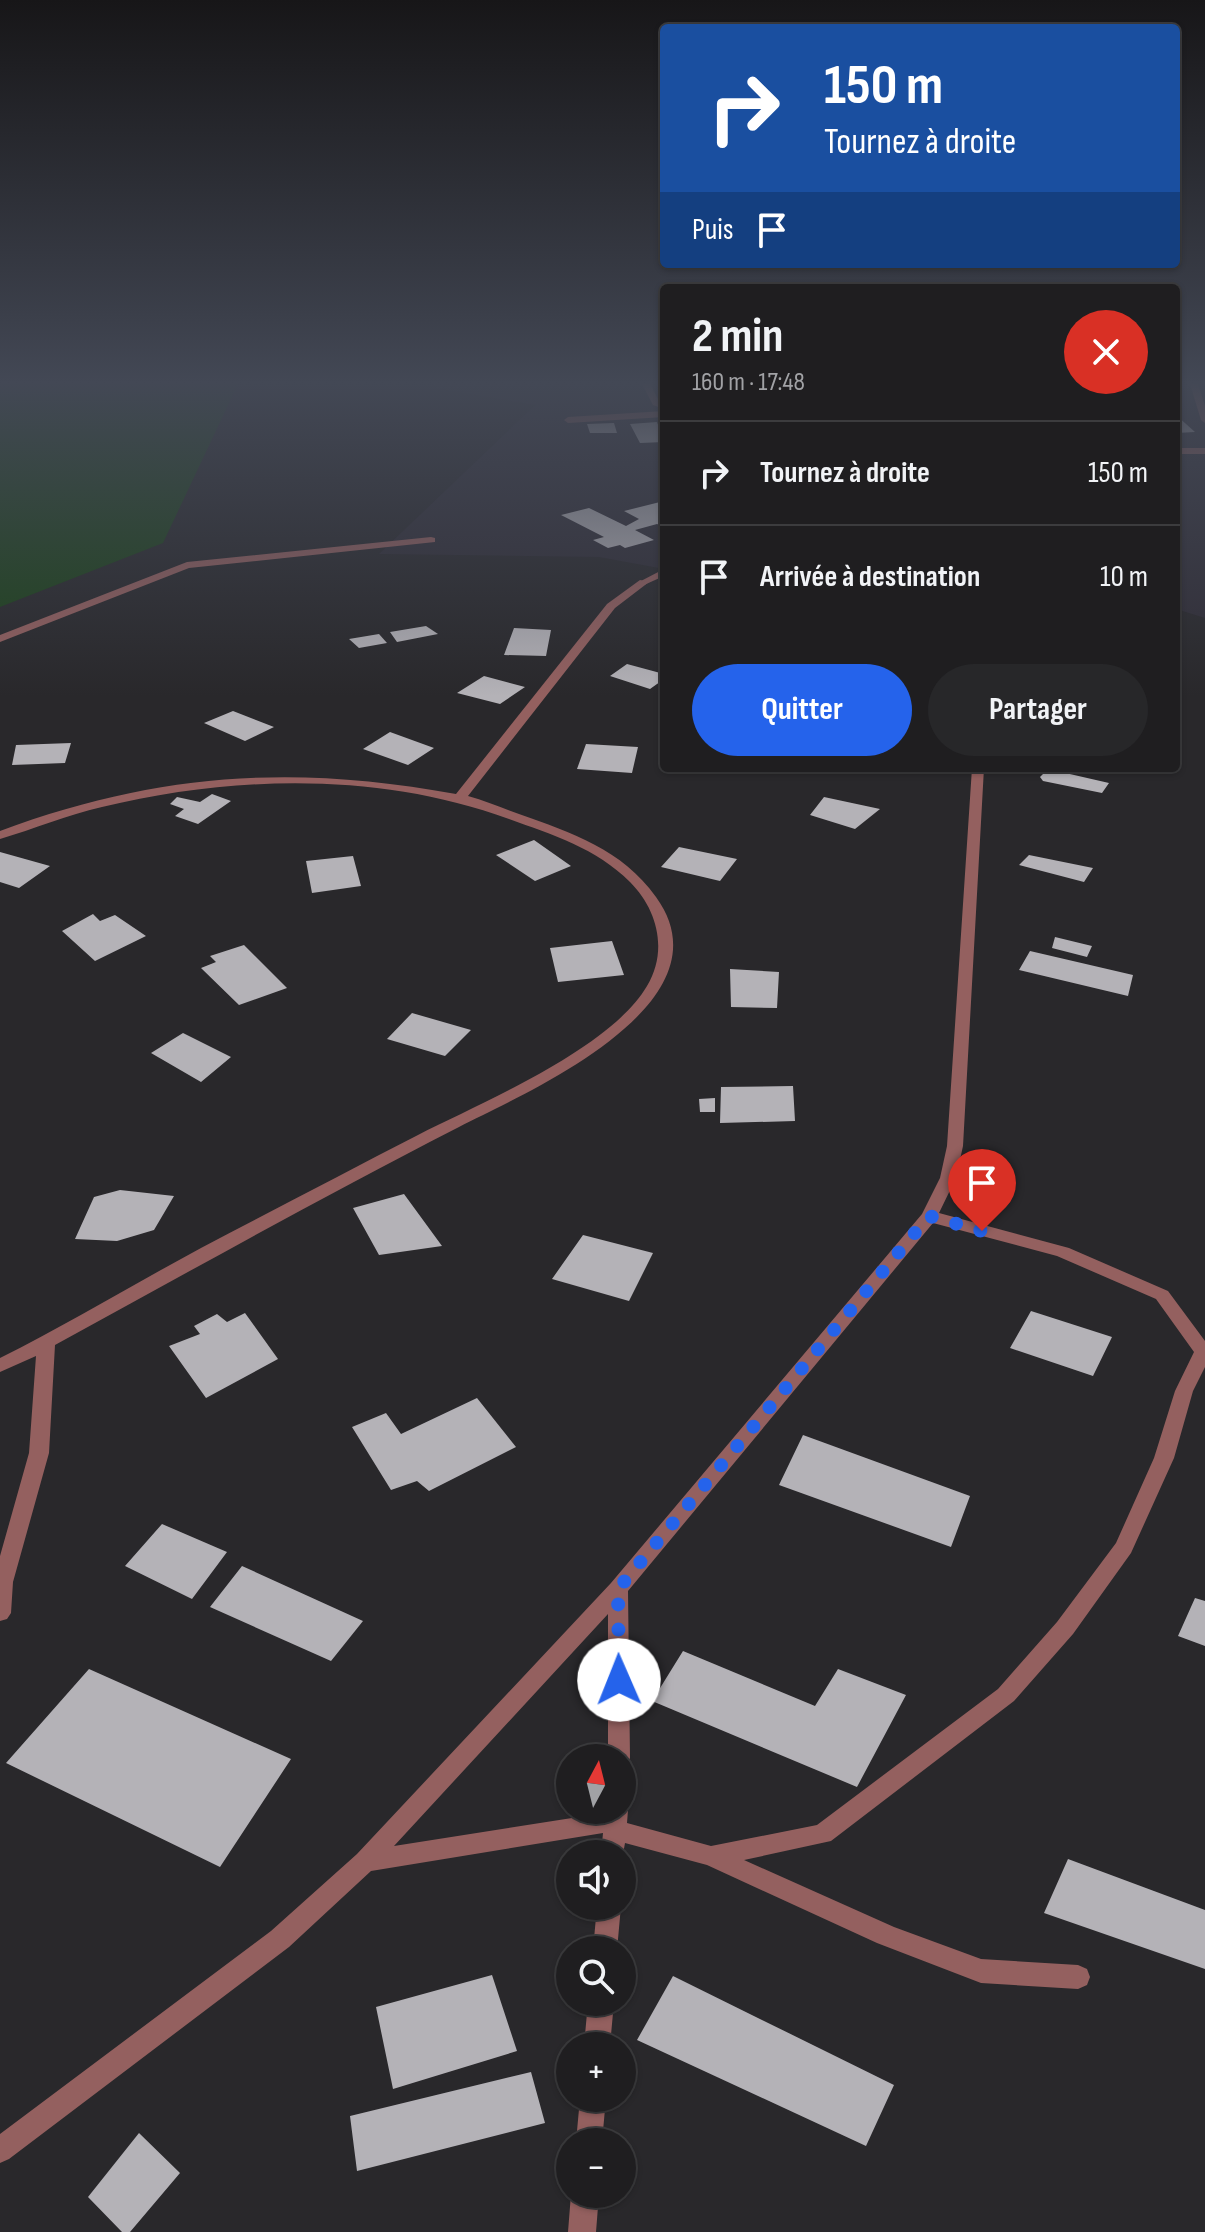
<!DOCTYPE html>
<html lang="fr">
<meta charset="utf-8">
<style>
body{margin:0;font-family:"Sofia Sans Condensed",sans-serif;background:#272729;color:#f1f3f6;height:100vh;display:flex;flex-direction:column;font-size:30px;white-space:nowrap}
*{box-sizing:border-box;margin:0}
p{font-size:26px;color:#a1a2a5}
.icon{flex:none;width:44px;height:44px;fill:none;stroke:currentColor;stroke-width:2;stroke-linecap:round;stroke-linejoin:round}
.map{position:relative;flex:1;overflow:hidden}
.drawer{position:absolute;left:660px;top:284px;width:520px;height:488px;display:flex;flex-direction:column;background:#1f1e20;border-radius:8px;box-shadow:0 2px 6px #0004,0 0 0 2px #3c3c3e}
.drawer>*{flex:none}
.guide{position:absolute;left:660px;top:24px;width:520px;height:244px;border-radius:8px;box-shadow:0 2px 6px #0004,0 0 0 2px #3c3c3e;background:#1a4fa0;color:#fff;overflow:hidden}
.needle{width:52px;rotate:7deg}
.tools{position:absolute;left:556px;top:1744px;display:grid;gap:16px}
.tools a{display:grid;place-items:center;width:80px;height:80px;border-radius:50%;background:#1f1e20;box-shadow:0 2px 6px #0004,0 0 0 2px #3c3c3e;font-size:40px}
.pin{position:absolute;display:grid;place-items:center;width:68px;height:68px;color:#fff;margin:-82px -34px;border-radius:50% 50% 50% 0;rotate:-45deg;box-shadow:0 0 8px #0007}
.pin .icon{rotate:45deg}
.me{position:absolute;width:88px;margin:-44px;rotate:359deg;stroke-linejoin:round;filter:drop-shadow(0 0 6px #0008)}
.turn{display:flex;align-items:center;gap:28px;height:168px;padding:0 32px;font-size:36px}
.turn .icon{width:104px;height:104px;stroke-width:2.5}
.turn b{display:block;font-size:56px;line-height:68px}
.then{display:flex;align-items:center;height:76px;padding:0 32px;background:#0003;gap:16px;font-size:30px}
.round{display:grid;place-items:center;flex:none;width:84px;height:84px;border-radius:42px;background:#272729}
.overview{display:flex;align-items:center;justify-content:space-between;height:136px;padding:0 32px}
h1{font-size:48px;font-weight:700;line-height:60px}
.button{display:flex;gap:16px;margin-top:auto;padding:16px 32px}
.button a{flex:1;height:92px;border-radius:48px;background:#2563eb;color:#fff;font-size:32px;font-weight:700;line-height:92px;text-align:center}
.button a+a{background:#272729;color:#f1f3f6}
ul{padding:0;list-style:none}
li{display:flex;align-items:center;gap:24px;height:104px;padding:0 32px;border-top:2px solid #3c3c3e}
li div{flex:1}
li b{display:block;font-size:30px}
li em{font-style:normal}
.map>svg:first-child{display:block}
.built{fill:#302d36}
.green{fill:#1d421a}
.building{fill:#b4b2b7}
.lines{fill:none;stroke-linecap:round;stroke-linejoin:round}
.service{fill:#94605f;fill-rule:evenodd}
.minor{fill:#94605f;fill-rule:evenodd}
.tertiary{fill:#94605f;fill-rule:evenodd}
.route{stroke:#2563eb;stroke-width:14;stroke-dasharray:0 25.2}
</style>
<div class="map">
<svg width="1205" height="2232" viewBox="0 0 1205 2232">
<rect width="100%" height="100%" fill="#29282b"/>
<path class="built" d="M434,384H664V569L599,557L379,554L535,405L435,388Z
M1176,384H1205V618L1176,609Z"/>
<path class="green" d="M0,384H238L163,543L0,607Z"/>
<path class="building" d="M1176,415L1195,432L1176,433Z
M657,422L664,442L640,443L630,424Z
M614,423L617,433H590L587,424Z
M660,502L664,503V527L657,524L635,530L654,540L625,548L620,545L608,548L593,540L604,537L561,515L589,508L626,526L639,519L624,511Z
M426,626L438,634L397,642L390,632Z
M514,628L551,630L546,656L504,655Z
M379,634L387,643L359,648L349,639Z
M627,664L664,674V679L650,689L610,676Z
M484,676L525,687L500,704L457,693Z
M233,711L274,727L245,741L204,723Z
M390,732L434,748L408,765L363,749Z
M71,743L65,763L12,765L16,745Z
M586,744L638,747L632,773L577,769Z
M1048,769L1109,783L1102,793L1043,781L1040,777Z
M212,794L231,801L198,824L175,816L184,809L170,804L177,797L200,802Z
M824,797L880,809L855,829L810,815Z
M534,840L571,866L535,881L496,855Z
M679,847L737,859L720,881L661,867Z
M0,852L50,866L19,888L0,882Z
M1029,855L1093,868L1084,882L1019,865Z
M353,856L361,886L312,893L306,861Z
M93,914L100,921L115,915L146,936L95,961L62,931Z
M1055,937L1092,946L1087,957L1052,948Z
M612,941L624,975L558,982L550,948Z
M244,945L287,988L239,1005L201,968L216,962L210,956Z
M1030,951L1133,975L1128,996L1019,970Z
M730,969L779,972L777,1008L731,1007Z
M412,1013L471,1030L445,1056L387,1039Z
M183,1033L231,1057L201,1082L151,1053Z
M793,1086L795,1121L720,1123L721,1087Z
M715,1098V1112H700L699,1099Z
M120,1190L174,1196L154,1230L117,1241L75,1239L94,1197Z
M404,1194L442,1246L379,1255L353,1208Z
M583,1235L653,1253L629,1301L552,1279Z
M1031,1311L1112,1337L1093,1376L1010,1348Z
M245,1313L278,1359L206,1398L169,1346L200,1334L194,1326L217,1314L227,1322Z
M477,1398L516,1447L429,1491L417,1481L391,1490L352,1427L386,1413L401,1434Z
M803,1435L970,1496L951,1547L779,1485Z
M162,1524L227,1552L192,1599L125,1566Z
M242,1566L363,1621L331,1661L210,1607Z
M1195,1598L1205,1601V1646L1178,1636Z
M683,1651L815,1706L838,1669L906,1695L857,1787L652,1701Z
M89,1669L291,1759L220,1867L6,1763Z
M1068,1859L1205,1910V1969L1044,1913Z
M492,1975L517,2051L393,2089L376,2007Z
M673,1976L894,2085L866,2146L637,2040Z
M531,2072L545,2123L357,2171L350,2116Z
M139,2133L180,2173L130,2232H122L88,2197Z"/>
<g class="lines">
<path class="service" d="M642,384H650L659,401L664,403V409L653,405Z
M1190,384H1198L1205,406V423L1201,420Z
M664,411V417L568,423L564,420L568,417Z
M1176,448H1205V454H1176Z
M664,569V576L644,585L639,582Z"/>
<path class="minor" d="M640,580L649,582L615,608L468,796C486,801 502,808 519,814C572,833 622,849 656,897C733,1003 530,1091 459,1127C423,1145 388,1164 352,1183C252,1236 154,1291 55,1345L49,1453L13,1582L11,1613L7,1619L0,1621V1556L29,1453L36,1356L0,1372V1358C68,1324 134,1284 201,1248C274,1210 346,1172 418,1135C483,1102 610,1049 647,986C668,951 658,910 630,882C596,848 553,835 509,819C380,772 235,775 102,807C67,815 34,829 0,839V831C156,773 293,764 456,794L607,604Z
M972,768H984L963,1146L956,1178L939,1213L1069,1248L1168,1291L1205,1341V1367L1193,1391L1174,1458L1131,1553L1073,1634L1014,1701L831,1841L744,1860L894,1927L981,1959L1078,1965L1087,1969L1090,1977L1087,1985L1078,1989L981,1983L877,1943L707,1865L625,1843L622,1860V1854H601L603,1833L371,1871L289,1947L9,2159L0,2163V2134L271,1931L357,1854L611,1583L922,1214L940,1178L947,1146ZM933,1223L1057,1256L1156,1299L1194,1352L1175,1391L1154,1458L1116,1543L1057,1622L998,1689L817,1825L711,1846L627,1823L628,1810L622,1802V1810H604V1813L394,1846L608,1614V1758H622V1767L627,1765L630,1758L628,1591Z
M597,1906H621L617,1950H593Z
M588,2002H614L610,2046H584Z
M580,2098H606L602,2142H576Z
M571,2194H599L596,2232H568Z"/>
<path class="tertiary" d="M431,537L435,538V542L189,568L0,642V635L187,562Z"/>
</g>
<linearGradient id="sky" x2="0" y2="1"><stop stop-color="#171618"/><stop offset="0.55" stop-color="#434855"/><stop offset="1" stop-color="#434855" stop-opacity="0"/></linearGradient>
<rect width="1205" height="696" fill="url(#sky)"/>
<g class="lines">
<path class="route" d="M619,1680L618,1589L929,1216L982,1231"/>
</g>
</svg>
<div class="tools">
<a><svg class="needle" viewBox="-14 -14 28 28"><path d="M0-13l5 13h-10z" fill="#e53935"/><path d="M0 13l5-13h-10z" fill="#a1a2a5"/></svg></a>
<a><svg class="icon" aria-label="sound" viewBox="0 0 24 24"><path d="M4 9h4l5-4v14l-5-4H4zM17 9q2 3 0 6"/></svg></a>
<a><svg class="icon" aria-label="search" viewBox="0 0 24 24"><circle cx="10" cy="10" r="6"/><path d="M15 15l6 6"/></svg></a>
<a>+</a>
<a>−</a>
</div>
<div class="pin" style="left:982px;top:1231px;background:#d93025"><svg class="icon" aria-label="arrive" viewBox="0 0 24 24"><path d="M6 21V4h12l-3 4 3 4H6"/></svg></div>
<svg class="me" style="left:619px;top:1680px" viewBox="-20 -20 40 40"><circle r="19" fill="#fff"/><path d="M0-13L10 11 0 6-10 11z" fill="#2563eb"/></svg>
<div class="guide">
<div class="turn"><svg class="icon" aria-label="right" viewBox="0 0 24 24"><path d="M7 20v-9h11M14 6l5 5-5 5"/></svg><div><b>150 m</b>Tournez à droite</div></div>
<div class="then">Puis<svg class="icon" aria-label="arrive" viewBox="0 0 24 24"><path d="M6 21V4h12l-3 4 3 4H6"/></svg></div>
</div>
<section class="drawer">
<div class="overview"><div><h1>2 min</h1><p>160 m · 17:48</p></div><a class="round" style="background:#d93025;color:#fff"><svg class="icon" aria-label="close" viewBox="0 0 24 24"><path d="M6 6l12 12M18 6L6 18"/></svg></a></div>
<ul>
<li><svg class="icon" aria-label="right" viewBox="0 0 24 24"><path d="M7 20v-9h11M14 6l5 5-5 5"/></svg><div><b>Tournez à droite</b></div><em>150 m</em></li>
<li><svg class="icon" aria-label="arrive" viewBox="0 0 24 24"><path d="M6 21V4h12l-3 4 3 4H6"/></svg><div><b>Arrivée à destination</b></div><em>10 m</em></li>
</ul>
<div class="button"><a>Quitter</a><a>Partager</a></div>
</section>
</div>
